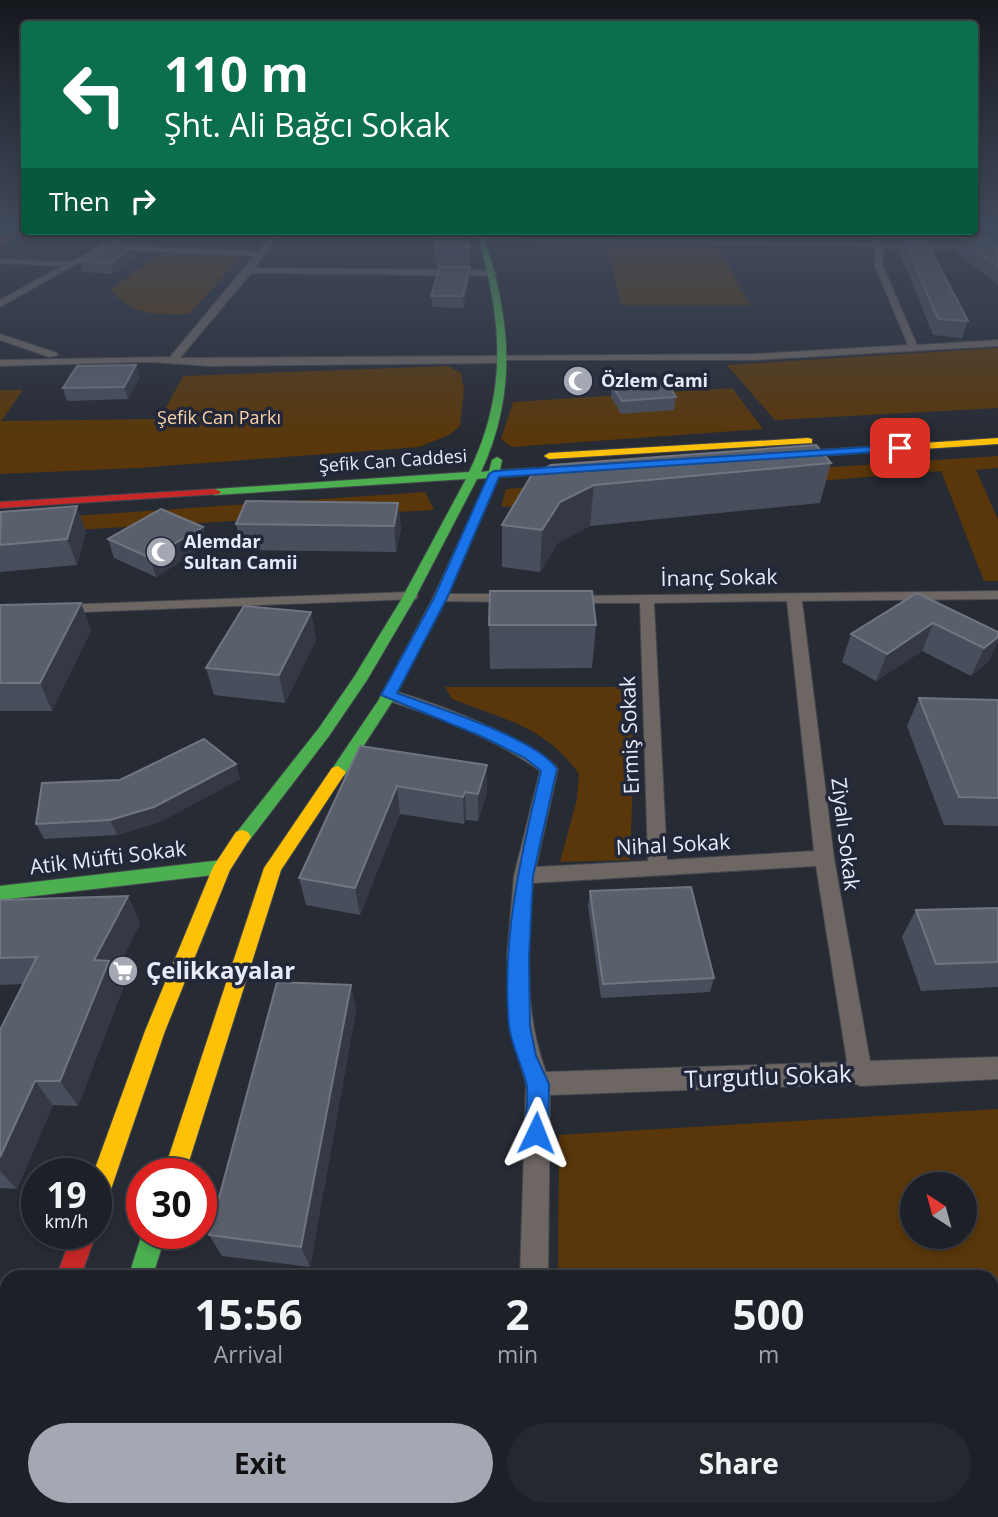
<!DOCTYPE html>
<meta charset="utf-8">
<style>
body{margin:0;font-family:"Open Sans",sans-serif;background:#25282f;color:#f1f3f6;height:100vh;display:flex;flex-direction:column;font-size:26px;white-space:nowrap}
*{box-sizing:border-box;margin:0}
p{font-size:23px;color:#a0a3a7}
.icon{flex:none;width:38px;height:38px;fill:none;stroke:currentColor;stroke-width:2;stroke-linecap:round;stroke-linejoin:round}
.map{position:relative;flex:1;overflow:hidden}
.drawer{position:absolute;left:0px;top:1270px;width:999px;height:247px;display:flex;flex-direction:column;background:#1d2027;border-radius:21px 21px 0 0;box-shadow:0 4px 10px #0003,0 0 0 2px #3b3e44}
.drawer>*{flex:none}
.hud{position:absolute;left:21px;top:21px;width:957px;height:214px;border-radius:7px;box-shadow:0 4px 10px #0003,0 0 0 2px #3b3e44;background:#0b6e4f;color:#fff;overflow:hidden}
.needle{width:46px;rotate:324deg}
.controls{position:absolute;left:900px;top:1172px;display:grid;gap:14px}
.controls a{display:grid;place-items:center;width:77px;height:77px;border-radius:50%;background:#1d2027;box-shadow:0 4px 10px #0003,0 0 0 2px #3b3e44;font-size:35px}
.speed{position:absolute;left:21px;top:1158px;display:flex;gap:14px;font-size:35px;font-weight:700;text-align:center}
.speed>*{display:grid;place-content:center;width:91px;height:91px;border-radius:50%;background:#1d2027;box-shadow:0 4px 10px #0003,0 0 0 2px #3b3e44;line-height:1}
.speed small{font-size:18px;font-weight:400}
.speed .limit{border:10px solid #d22;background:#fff;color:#111}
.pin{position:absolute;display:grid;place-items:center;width:60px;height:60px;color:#fff;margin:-30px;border-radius:14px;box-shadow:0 4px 10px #0006}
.me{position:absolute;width:77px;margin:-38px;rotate:2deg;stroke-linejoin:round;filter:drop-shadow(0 0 5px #0008)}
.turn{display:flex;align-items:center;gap:24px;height:147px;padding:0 28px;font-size:32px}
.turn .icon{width:91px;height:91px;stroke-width:2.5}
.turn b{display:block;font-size:49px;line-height:60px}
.then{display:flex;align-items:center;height:66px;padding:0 28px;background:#0003;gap:14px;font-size:26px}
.eta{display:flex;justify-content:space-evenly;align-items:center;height:119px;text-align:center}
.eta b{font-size:42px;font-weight:700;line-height:49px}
.action{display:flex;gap:14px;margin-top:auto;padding:14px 28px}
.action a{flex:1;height:80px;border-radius:42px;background:#a4a8b3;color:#111;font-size:28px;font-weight:700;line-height:80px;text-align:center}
.action a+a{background:#25282f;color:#f1f3f6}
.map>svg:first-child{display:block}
.green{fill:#59370a;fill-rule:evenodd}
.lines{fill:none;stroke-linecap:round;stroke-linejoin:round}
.street-casing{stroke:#43474e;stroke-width:2}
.fast-casing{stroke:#43474e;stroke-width:2}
.slow-casing{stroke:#43474e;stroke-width:2}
.jam-casing{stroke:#43474e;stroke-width:2}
.street{fill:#6d6662;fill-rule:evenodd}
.fast{fill:#4caf50;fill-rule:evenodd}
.slow{fill:#ffc107;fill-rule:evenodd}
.jam{fill:#c62828;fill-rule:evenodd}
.wall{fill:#494e5c}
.shaded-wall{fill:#343945}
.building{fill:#5a5f6c;stroke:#707582;stroke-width:2}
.route{fill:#1a73e8;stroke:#114b97;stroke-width:2}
.labels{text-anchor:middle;stroke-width:7;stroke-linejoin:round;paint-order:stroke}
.far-poi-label{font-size:18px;font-weight:bold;fill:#e7ebf7;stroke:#222839;text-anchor:start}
.far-park-label{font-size:18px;fill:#fed3a9;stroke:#222839}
.far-street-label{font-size:18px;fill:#e7ebf7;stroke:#222839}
.street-label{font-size:21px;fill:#e7ebf7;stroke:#222839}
.near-poi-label{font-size:24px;font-weight:bold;fill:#e7ebf7;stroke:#222839;text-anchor:start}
.near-street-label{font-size:24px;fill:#e7ebf7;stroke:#222839}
</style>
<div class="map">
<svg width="998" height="1517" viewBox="0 0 998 1517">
<rect width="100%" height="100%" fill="#272b34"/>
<path class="green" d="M878,231H960L974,242L882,238Z
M605,244H717L750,305H622Z
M158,254L241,257L189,314C153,314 137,317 110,290Z
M998,348V408L775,420L727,365Z
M448,366L461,373L464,389L460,426L449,435L419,447L137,468L0,474V390H23L1,421L160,419L183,376Z
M732,388L763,429L511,447L501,439L513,402Z
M998,456V468L976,470L998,520V581H984L941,471L501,507L506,489Z
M425,492L434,510L0,534V521Z
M445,687H636L630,860L560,862L577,799L579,774C546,727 504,719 452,699Z
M998,1109V1517H956L954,1510H992V1278L558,1277L559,1135ZM912,1185H964V1237H912Z"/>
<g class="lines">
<g class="street-casing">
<path id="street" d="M134,231H144L114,245L258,252L272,231H280L255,268L493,270L497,273L493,276L251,273L180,358L754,354L908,345L875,266V247L479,241L482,237L874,243L869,231H877L882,243L998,245V249L883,248V266L917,345L998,340V346L754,360H507L502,363L209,366L151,362L0,366V360L170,357L254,256L103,249L0,307V300L62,266L0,263V259L70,262Z
M0,334L57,353L58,355L49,357L0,340Z
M998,591V599L802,601L834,858L870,1061L998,1057V1079L861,1086L856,1084L550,1095L548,1278H520L526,1084L512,1036L507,956L514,876L540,771C493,737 438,717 383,699L381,695L383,691H395C452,709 506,730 555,765L558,769L536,867L648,861L640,603H570L563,599L565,596ZM787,601L814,851L667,860L654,603ZM816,866L847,1062L546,1072C524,1013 526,946 533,883Z
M411,592L418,596L416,599L59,613L52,609L59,605Z
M440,594H514L521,598L514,602L435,601V595Z
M505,1510H537V1517H505Z"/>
</g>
<g class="fast-casing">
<path id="fast" d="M476,231H482C510,315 519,389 481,472L489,471L492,460L497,457L502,460L500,470L575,466L580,469L575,472L499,477L447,598L392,702L344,776H332L330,772L378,701L433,598L488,478L477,479L414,600L367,680L329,736L248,842H236L233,837L319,728L354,677L401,600L466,479L215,495L209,492L215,489L469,472C509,390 502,316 476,231Z
M222,860L228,862L231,867L228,872L222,874L0,900V886Z
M142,1234H166L152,1278H128Z
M7,1443V1488L0,1491V1446Z"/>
</g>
<g class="slow-casing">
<path id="slow" d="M808,438L812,439V443L549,459L544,456L549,453Z
M998,438V444L788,458L783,455L788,452Z
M338,766L346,772L281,870L185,1174H163L264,868L332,768Z
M242,830L248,832L251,837L230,870L165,1031L108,1198L104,1206L96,1209V1174H93L145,1031L213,867L236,832Z"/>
</g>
<g class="jam-casing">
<path id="jam" d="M24,229L26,232L0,243V238Z
M215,489L221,492L219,494L0,508V502Z
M72,1234H96L80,1278H56Z
M60,1510H88L86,1517H58Z"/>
</g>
<use href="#street" class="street"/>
<use href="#fast" class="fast"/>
<use href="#slow" class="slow"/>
<use href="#jam" class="jam"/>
</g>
<path class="wall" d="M432,231H464L470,247V267H436Z
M903,237L968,321L962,338L933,335L899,251Z
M960,238L998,243V285L956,252Z
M131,248L133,259L113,274L82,272L79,261Z
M470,278L464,308L432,307L431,296Z
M136,365L140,377L128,399L67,401L63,388Z
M612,385L676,397L674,410L621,414L611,397Z
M831,463L820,503L590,526L558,543L540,572L502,567V525L551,465Z
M398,503L401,529L396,552L242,550L236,524Z
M0,514L86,532L77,565L0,572Z
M203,527L207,545L156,577L114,558L108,539Z
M917,593L998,632V641L989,661L971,676L922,651L876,681L842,662L851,634Z
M81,603L91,630L52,711H0V605Z
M311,612L316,640L285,703L214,695L206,668Z
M489,625H596L592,668L490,669Z
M919,698L998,700V826L944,825L907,726Z
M360,746L487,792L478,821L466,820L464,824L400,814L360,915L306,905L299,878Z
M240,779L160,822L117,835L44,839L36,824Z
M590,891L714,978L710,992L601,998L588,906Z
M128,896L140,923L115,973L123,988L78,1106L53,1105L17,1189L0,1188V1030L23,984L0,985V900Z
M998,908V987L921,991L902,937L916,910Z
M351,985L356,1010L310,1267L222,1256L209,1235Z
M567,1510H683V1517H567Z"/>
<path class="shaded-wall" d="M131,248L133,259L113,274L110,264Z
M470,267V278L464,308L463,296Z
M136,365L140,377L128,399L124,387Z
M594,485L590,526L558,543L540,572L542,530L560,502Z
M398,503L401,529L396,552L394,526Z
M77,506L86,532L77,565L67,539Z
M203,527L207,545L156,577L150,558Z
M81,603L91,630L52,711L40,683Z
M311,612L316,640L285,703L279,675Z
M933,623L922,651L876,681L887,654Z
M998,637V641L989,661L971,676L984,648Z
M236,764L240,779L160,822L117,835L110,820Z
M487,765V792L478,821V794Z
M397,786L400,814L360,915L355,888Z
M465,792L466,820L464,824L463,797Z
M128,896L140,923L115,973L123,988L78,1106L60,1081L94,960Z
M351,985L356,1010L310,1267L301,1247Z
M35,1081L53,1105L17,1189L0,1171V1157Z
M255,1510H257L266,1517H254Z"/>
<path class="building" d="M433,231H464L470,247H435Z
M903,237H924L968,321L938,319Z
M960,238L990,239L995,243H998V267Z
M102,246L131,248L110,264L79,261Z
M440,267H470L463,296H431Z
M136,365L124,387L63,388L77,366Z
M665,380L676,397L622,401L612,385Z
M816,445L831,463L594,485L560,502L542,530L502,525L531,476L551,465Z
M246,501L398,503L394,526L236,524Z
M77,506L67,539L0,545L1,512Z
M161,509L203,527L150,558L108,539Z
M490,591H592L596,625H489Z
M917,593L998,632V637L984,648L933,623L887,654L851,634Z
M81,603L40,683H0V605Z
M244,606L311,612L279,675L206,668Z
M919,698L998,700V798L959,797Z
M204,739L236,764L154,807L110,820L36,824L42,783L120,780Z
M360,746L487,765L478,794L465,792L463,797L397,786L355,888L299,878Z
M691,887L714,978L603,984L590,891Z
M128,896L94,960L109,961L60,1081H35L0,1157V1030L37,957L0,958V900Z
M998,908V962L936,964L916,910Z
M277,982L351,985L301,1247L209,1235Z
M124,1510H255L254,1517H122Z
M573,1510H683V1517H573Z"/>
<linearGradient id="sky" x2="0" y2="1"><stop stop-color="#15181d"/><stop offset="0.52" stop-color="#414a5c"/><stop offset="1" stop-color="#414a5c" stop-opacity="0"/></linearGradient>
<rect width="998" height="440" fill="url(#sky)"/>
<path class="route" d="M900,445L904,446V450L499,477L447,598L397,693C434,707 537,738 557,769L533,876L529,958L530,1026L536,1056L549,1084L548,1133L544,1141L536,1144L528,1141C521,1122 531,1101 526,1082C521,1063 512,1047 509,1026C501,940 521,854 541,771L525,758L483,737L381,695L434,598L489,474L494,471Z"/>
<defs>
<g id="mosque-disc" transform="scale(1.575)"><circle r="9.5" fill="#a4a8b3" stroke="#222839"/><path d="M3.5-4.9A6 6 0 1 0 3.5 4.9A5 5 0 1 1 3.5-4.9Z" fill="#fff"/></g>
<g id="supermarket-disc" transform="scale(1.575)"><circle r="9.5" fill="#a4a8b3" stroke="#222839"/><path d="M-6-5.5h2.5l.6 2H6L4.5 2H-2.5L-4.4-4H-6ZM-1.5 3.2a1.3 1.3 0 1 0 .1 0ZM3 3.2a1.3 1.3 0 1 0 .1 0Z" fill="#fff"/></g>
</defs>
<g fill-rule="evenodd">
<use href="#mosque-disc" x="578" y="381"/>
<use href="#mosque-disc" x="161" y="552"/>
<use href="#supermarket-disc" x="123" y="971"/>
</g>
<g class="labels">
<g class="far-poi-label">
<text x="601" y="387">Özlem Cami</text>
<text x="184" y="548">Alemdar<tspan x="184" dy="21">Sultan Camii</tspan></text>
</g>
<g class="far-park-label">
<text x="219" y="424">Şefik Can Parkı</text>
</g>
<g class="far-street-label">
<text transform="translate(393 461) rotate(-4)" y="6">Şefik Can Caddesi</text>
</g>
<g class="street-label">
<text transform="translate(719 578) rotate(-1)" y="7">İnanç Sokak</text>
<text transform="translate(630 735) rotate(-92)" y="7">Ermiş Sokak</text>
<text transform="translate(845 834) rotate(83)" y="7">Ziyalı Sokak</text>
<text transform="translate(673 845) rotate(-3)" y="7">Nihal Sokak</text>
<text transform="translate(108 858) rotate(-7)" y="7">Atik Müfti Sokak</text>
</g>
<g class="near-poi-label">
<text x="146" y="979">Çelikkayalar</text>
</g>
<g class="near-street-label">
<text transform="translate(768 1077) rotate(-2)" y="8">Turgutlu Sokak</text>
</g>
</g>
</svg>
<div class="controls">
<a><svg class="needle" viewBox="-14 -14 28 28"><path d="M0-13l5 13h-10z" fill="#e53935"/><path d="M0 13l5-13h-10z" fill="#a0a3a7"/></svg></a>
</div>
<div class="speed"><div>19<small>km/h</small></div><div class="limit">30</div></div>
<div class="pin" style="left:900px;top:448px;background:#d93025"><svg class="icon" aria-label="arrive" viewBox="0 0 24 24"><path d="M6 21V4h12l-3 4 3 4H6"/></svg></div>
<svg class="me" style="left:536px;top:1133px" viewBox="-20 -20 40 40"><path d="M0-17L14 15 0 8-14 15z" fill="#1a73e8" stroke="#fff" stroke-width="4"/></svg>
<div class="hud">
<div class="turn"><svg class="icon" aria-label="left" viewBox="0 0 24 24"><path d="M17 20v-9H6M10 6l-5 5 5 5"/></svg><div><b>110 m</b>Şht. Ali Bağcı Sokak</div></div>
<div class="then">Then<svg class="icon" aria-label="right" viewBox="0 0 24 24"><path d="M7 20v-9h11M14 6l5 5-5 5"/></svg></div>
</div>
<section class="drawer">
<div class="eta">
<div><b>15:56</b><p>Arrival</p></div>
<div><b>2</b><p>min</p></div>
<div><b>500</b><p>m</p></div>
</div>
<div class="action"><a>Exit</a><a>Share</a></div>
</section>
</div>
